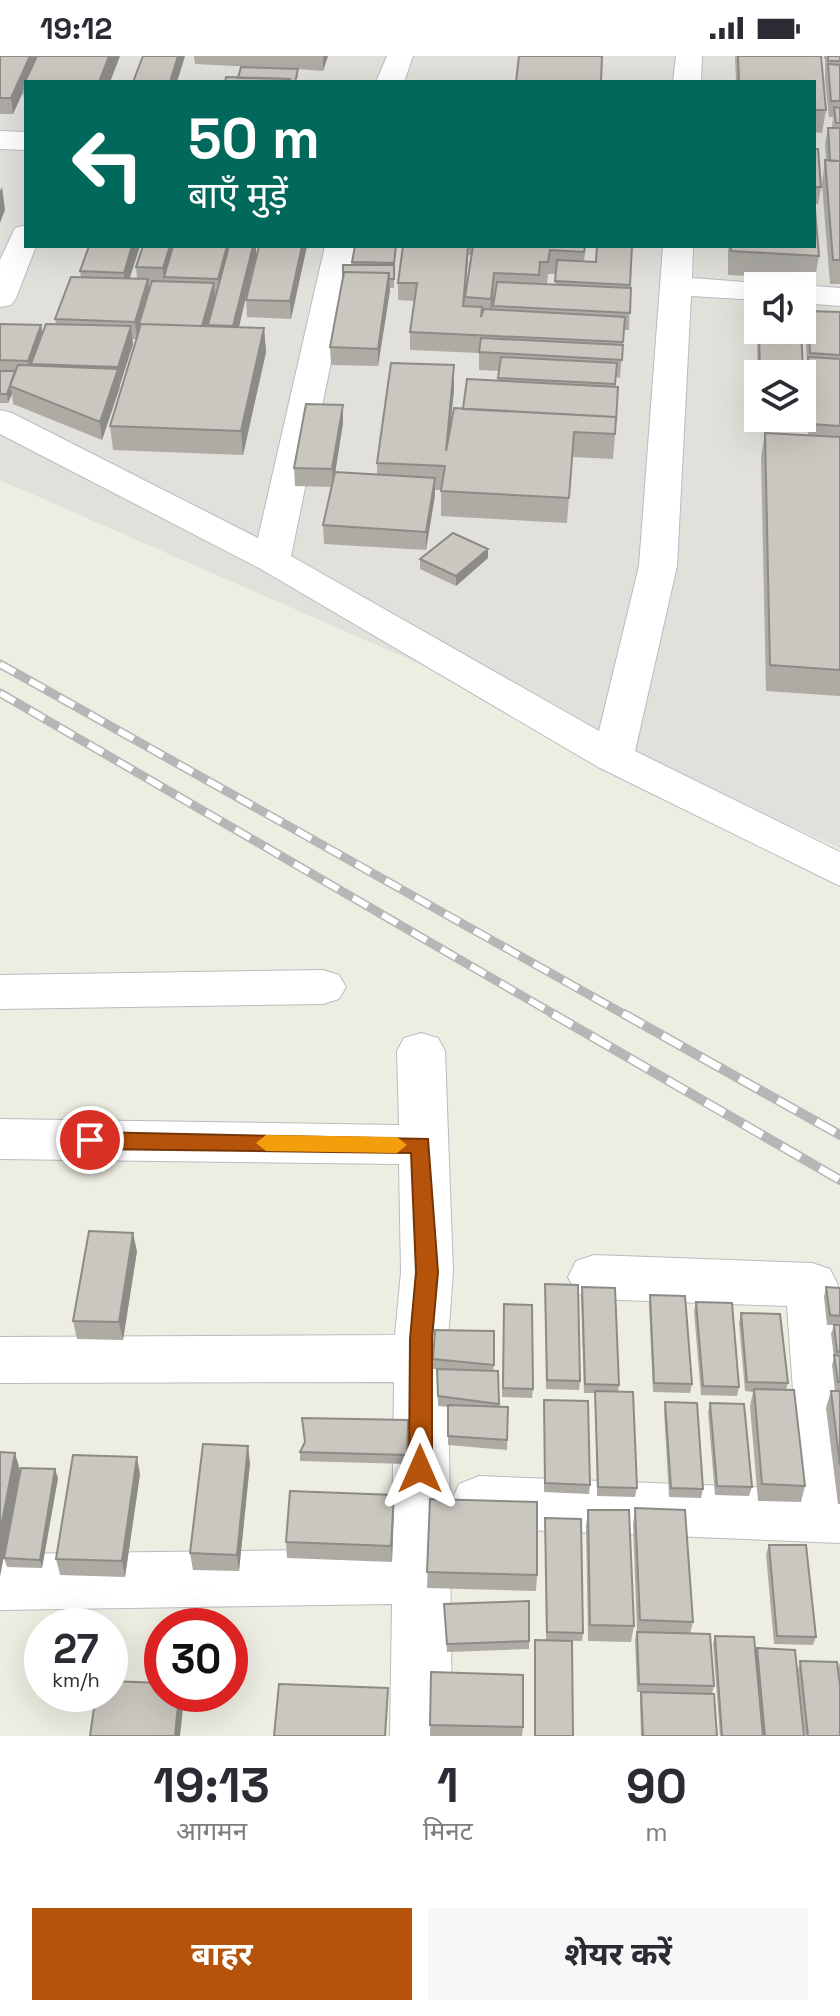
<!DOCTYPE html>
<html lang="hi">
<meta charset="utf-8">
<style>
body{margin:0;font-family:"Space Grotesk","Noto Sans Devanagari",sans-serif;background:#f7f7f7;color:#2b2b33;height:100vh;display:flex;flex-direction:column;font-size:30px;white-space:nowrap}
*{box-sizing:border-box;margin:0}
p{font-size:26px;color:#7c7c81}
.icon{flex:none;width:44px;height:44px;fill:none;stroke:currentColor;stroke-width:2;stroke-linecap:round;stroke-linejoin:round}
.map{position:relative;height:1680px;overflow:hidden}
.sheet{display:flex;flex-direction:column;background:#fff;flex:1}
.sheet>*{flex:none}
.banner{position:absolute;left:24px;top:24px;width:792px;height:168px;border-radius:0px;box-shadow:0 8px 32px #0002;background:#00695c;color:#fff;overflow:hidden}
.buttons{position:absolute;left:744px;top:216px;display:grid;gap:16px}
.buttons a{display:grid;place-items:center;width:72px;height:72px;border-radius:0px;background:#fff;box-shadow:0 8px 32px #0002;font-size:40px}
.speed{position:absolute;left:24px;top:1552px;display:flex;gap:16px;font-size:40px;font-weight:700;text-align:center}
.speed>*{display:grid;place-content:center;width:104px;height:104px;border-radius:50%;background:#fff;box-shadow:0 8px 32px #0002;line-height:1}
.speed small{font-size:20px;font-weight:400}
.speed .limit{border:12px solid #d22;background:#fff;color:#111}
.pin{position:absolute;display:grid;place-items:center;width:68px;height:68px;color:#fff;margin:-34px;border:4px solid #fff;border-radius:50%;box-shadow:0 2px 8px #0007}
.me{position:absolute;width:88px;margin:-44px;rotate:0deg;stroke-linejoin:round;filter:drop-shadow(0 0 6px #0008)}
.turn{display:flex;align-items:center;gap:28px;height:168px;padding:0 32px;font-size:36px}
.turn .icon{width:104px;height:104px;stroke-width:2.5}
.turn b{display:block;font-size:56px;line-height:68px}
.eta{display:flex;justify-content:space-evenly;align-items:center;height:136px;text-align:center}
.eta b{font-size:48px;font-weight:700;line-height:56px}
.cta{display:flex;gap:16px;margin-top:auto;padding:16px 32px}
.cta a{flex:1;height:92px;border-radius:0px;background:#b45309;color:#fff;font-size:32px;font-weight:700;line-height:92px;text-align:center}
.cta a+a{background:#f7f7f7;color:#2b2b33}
.status{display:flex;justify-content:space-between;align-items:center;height:56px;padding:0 40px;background:#fff;direction:ltr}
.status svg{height:22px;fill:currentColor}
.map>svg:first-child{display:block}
.industrial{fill:#e2e0da;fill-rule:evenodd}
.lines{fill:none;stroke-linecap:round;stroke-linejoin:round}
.street-casing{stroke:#babbc2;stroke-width:2}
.street{fill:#fff;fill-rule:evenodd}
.rail-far1-casing{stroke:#b6b6b7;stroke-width:9}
.rail-casing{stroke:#b6b6b7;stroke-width:10}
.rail-far1{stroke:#fff;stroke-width:6;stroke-dasharray:17;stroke-linecap:butt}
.rail{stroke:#fff;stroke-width:7;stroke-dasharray:22;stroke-linecap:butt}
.wall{fill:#adaba4;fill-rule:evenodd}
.shaded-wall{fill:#8d8b86}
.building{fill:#c9c7bf;stroke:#8d8b86;stroke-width:2}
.route{fill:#b45309;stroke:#753606;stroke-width:2}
.slow{fill:#f59e0b}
</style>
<div class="status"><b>19:12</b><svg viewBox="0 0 49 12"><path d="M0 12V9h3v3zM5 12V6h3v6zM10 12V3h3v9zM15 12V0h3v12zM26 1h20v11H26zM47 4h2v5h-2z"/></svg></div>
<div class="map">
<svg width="840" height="1680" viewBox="0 0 840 1680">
<rect width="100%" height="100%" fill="#eeede2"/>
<path class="industrial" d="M0,0H840V792L0,424ZM26,26H814V190H26ZM758,230H802V274H758ZM758,318H802V362H758Z"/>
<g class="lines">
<g class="street-casing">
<path id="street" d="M387,0H413L404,26H376Z
M676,0H702L701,26H673Z
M0,75L26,76V94L0,93Z
M26,169V190H36L16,242L11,249L0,251V204L15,172Z
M325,190H355L291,500L599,675L639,510L663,190H693L692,222L769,228L758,230V244L691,240L677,510L635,695L840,796V830L598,711L259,512L0,378V354L12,357L258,482Z
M802,229L840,232V250L802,247V230H796Z
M323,914L339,919L346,931L339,943L323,948L0,953V919Z
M421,977L438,982L445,995L453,1216L448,1283L452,1680H390L392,1548L0,1554V1498L392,1493L394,1326L0,1327V1281L395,1279L401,1216L399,1108L0,1103V1063L399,1069L397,995L404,982Z
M594,1199L812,1207L830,1213L838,1229L840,1251V1487L479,1472L459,1464L451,1446L459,1428L479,1420L800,1433L787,1250L594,1243L576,1237L568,1221L576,1205Z"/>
</g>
<use href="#street" class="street"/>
<g class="rail-far1-casing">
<path id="rail-far1" d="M0,608L627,960
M0,637L557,960"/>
</g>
<g class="rail-casing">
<path id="rail" d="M553,958L840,1124
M624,958L840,1079"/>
</g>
<use href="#rail-far1" class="rail-far1"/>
<use href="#rail" class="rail"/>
</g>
<path class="wall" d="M0,0H120L110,26H26V55L23,36L13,58H0Z
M194,0H328L323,15L298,13V22L277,12L195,8Z
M735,0H821L826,54L822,77L814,76V26H736Z
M824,0H840V228H830L822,128L825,104L826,105L825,88L828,72H832L833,61H829L825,24V3H824Z
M814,93L821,131L818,148H814L819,200L815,223L728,219V190H814Z
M89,190H140L129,223H137L136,211L143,190H256V199L239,271L264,272L266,296L243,399L113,394L110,370L136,283H132L133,288L102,384L13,348L12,338L8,347H0V268L41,269L42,277L56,268L55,263L81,221L80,215Z
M259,190H307L291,263L247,261L246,244Z
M396,190L394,216V232H390L378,310L331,309L330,291L352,206Z
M403,190H473L472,199H468L464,251H465V241L473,190H586L584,205L596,206L632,190L629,274H624L620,322L616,321V366L613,403L572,401L567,467L441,460V434H435L426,494L324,488L323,469L332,431L295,430L294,412L343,349V367L335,416L377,418V407L454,309V334L450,370L463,353L498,325L499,315L479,314V297L410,294V276L414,245L398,244V227ZM548,218H556L555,229L547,228Z
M758,254V274H801L805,352L802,370L758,367V362H802V318H758V356L757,265Z
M808,255L840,256V640L766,635L761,401L765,377L808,379L805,319L807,307L805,272Z
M488,493V502L456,530L420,513V503Z
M137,1195L123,1284L77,1283L73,1265Z
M545,1228L580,1325L579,1334L546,1333Z
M582,1231L619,1329L618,1336L637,1432L635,1441L597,1440L595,1337H584L581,1240Z
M826,1231L840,1232V1269H827L824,1241Z
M650,1239L692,1328L690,1337L653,1336L649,1249Z
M696,1246L739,1331L737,1340L701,1339L694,1255Z
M504,1248L533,1333L532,1342L502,1341Z
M741,1257L788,1327L786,1334L805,1430L801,1446L758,1445L750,1350L753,1336L745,1335L739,1267Z
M834,1269H840V1448H838L826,1352L831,1335H835L832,1309L834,1301L831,1278Z
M433,1303L494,1309L493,1315H498L499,1351H508L507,1394L448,1389V1351L438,1350L437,1313H433Z
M544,1344L590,1429L589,1438L544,1436Z
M665,1346L703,1433L701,1442L669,1441L664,1355Z
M710,1347L752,1431L749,1440L715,1439L708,1356Z
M408,1364L407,1408L300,1405V1396Z
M250,1407L239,1515L193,1514L190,1497Z
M140,1418L125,1521L60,1519L56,1503Z
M58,1422L42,1512L7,1511L4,1502Z
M394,1439L392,1506L287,1502L286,1486Z
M430,1443L537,1519L536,1535L427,1532Z
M635,1452L693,1566L690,1578L714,1630L712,1638L717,1680H641L640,1644L641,1636H637L635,1584L637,1576L633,1469Z
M588,1454L634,1570L631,1586L588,1585L586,1470Z
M545,1462L583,1577L582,1585L546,1584Z
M769,1489L816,1581L813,1589L774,1588L766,1498Z
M444,1548L529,1585V1593L447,1596Z
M715,1580L755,1598L757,1592L804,1680H720L713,1588Z
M800,1605L838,1612L840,1606V1680H805L798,1614Z
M431,1616L523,1671L522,1680H430Z"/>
<path class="shaded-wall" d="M30,0H39L22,32L23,36L13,58L11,42Z
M109,0H120L110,26H99Z
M178,0H185L177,26H170Z
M323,0H328L323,15Z
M2,131L5,154L0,167V135Z
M132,190H140L126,234L124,217Z
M170,190H176L164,221V230L163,212Z
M227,190H231L219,240L218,223Z
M253,190H256V199L235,287L233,270Z
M302,190H307L291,263L290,245Z
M468,190V203L463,268V250Z
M389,217L390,235L378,310V293Z
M494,217L493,241L490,267L491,243Z
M148,223L150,241L139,268L140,275L137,283L135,266Z
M214,227L215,244L204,288L202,270Z
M41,269L44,287L31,308L33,317L31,323L28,305Z
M131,270L133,288L120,329L118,311Z
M264,272L266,296L243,399L241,375Z
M454,309V334L445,420L446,395Z
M118,313L120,331L102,384L100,366Z
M15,315L10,330L12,338L8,347L7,338Z
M343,349V367L333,431L332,413Z
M435,422V440L426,494V476Z
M488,493V502L456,530V520Z
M133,1177L137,1195L123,1284L119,1266Z
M248,1390L250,1407L239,1515L237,1499Z
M15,1397L20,1414L0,1521V1477Z
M137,1401L140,1418L125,1521L122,1505Z
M55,1413L58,1422L42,1512L40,1504Z
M394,1439V1455L392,1506L391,1490Z
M179,1638H183L184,1643L180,1680H175Z"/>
<path class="building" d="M0,0H30L11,42H0Z
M37,0H109L99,26H26V33L22,32Z
M143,0H178L170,26H133Z
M519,0H602L601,26H516Z
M738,0H821L826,54H814V26H739Z
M828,0H840V5H828Z
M828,8L840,9V45H831Z
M241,11L298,13L295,26H289L290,23L238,22Z
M226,21L290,23L289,26H225Z
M834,51L840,52V67H836Z
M828,72H840V105H830Z
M814,93H818L821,131H814Z
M825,104L840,105V204H833Z
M814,142L819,200L731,195V190H814Z
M89,190H132L124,217L80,215Z
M143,190H170L163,212L136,211Z
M173,190H227L218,223L164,221Z
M229,190H253L233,270L208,269Z
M259,190H302L290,245L246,244Z
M355,190H396L394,207L352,206Z
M403,190H468L463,250L482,251L481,261L484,253L625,261L623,286L410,276L417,227H398Z
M473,190H585L584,196L550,194L548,206H540L539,219L494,217L491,243L465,241Z
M597,190H632L630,229L555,225L557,204L596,206Z
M343,209H394V223H389V217L344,216L343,223Z
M344,216L389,217L378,293L330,291Z
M71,221L148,223L135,266L55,263Z
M152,225L214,227L202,270L139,268Z
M497,226L631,232L630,257L493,250Z
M808,255L840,256V299L810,297Z
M0,268L41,269L28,305L0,304Z
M46,268L131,270L118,311L31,308Z
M141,268L264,272L241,375L110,370Z
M759,274H801L805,352H802V318H760Z
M481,282L623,289L622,304L479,296Z
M501,301L617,307L615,328L498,322Z
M808,301L840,303V370L811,368Z
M391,307L454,309L446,395L454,352L616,361L615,378L574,376L569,442L441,435L445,410L377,407Z
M18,309L118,313L100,366L10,330Z
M0,315H15L7,338H0Z
M467,323L618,331L616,366V361L463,353Z
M306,348L343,349L332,413L294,412Z
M765,377L840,381V614L770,609Z
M335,416L435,422L426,476L323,469Z
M453,477L488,493L456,520L420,503Z
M89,1175L133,1177L119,1266L73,1265Z
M545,1228L578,1229L580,1325L547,1324Z
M582,1231L615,1232L619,1329L585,1328Z
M826,1231L840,1232V1260L830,1259Z
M650,1239L685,1240L692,1328L654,1327Z
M696,1246L732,1247L739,1331L703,1330Z
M504,1248L532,1249L533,1333L503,1332Z
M741,1257L780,1258L788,1327L747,1326Z
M834,1269H840V1296H837Z
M435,1274L494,1275V1309L433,1303Z
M834,1299L840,1300V1326H838Z
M437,1313L498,1315L499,1348L438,1340Z
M754,1333L794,1334L805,1430L762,1428Z
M595,1335L633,1336L637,1432L598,1431Z
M831,1335H840V1409Z
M544,1344L588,1345L590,1429L545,1427Z
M665,1346L697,1347L703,1433L671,1432Z
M710,1347L744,1348L752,1431L717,1430Z
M448,1349L508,1351L507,1384L448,1380Z
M302,1362L408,1364L407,1399L300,1396L305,1386Z
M203,1388L248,1390L237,1499L190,1497Z
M0,1396L15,1397L0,1477Z
M73,1399L137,1401L122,1505L56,1503Z
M21,1412L55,1413L40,1504L4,1502Z
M290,1435L394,1439L391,1490L286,1486Z
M430,1443L537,1446V1519L427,1516Z
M635,1452L685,1454L693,1566L640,1564Z
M588,1454H629L634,1570L590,1569Z
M545,1462L581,1463L583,1577L547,1576Z
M769,1489H806L816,1581L777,1580Z
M529,1545V1585L447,1588L444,1548Z
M637,1576L710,1578L714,1630L639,1628Z
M715,1580L754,1581L763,1680H722Z
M535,1584L572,1585L573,1680H535Z
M757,1592L795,1594L804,1680H765Z
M800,1605L837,1606L840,1630V1680H808Z
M431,1616L523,1619V1671L430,1669Z
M110,1625L162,1627V1638H179L175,1680H90L96,1638H110Z
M279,1628L388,1632L385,1680H274Z
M641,1636L714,1638L717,1680H643Z"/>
<path class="route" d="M90,1076L428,1083L438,1216L432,1283V1413L429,1420L420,1424L412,1420L409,1413L410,1283L416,1216L411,1097L90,1093L80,1084Z"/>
<path class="slow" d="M266,1079L397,1081L407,1089L397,1097L266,1095L256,1087Z"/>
</svg>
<div class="buttons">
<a><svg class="icon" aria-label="sound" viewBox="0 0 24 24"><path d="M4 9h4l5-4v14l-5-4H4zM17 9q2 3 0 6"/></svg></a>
<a><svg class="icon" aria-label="layers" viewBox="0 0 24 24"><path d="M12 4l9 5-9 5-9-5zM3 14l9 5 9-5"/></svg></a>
</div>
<div class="speed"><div>27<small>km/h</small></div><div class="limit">30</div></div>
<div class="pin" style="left:90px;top:1084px;background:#d93025"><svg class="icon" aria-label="arrive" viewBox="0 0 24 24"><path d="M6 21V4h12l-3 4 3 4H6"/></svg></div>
<svg class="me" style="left:420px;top:1413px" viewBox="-20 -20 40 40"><path d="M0-17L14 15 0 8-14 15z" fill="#b45309" stroke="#fff" stroke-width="4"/></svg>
<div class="banner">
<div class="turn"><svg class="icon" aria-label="left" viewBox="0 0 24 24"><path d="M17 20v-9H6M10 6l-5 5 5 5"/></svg><div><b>50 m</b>बाएँ मुड़ें</div></div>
</div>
</div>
<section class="sheet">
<div class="eta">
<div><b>19:13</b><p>आगमन</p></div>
<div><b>1</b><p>मिनट</p></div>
<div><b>90</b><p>m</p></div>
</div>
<div class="cta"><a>बाहर</a><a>शेयर करें</a></div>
</section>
